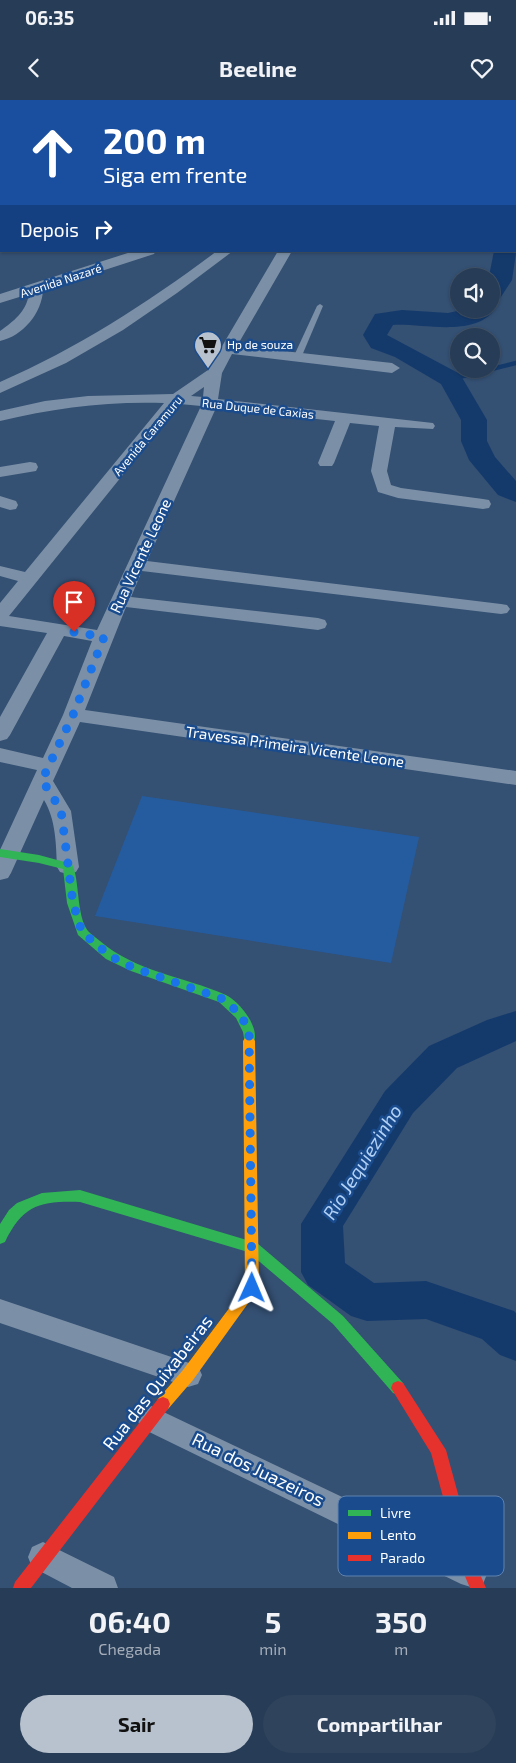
<!DOCTYPE html>
<html lang="pt">
<meta charset="utf-8">
<style>
body{margin:0;font-family:"Exo 2",sans-serif;background:#2f435c;color:#f1f3f6;height:100vh;display:flex;flex-direction:column;font-size:19px;white-space:nowrap}
*{box-sizing:border-box;margin:0}
p{font-size:16px;color:#a4adb9}
.icon{flex:none;width:28px;height:28px;fill:none;stroke:currentColor;stroke-width:2;stroke-linecap:round;stroke-linejoin:round}
.map{position:relative;height:1488px;overflow:hidden}
.drawer{display:flex;flex-direction:column;background:#273c56;flex:1}
.drawer>*{flex:none}
.hud{position:absolute;left:0px;top:0px;width:516px;height:152px;box-shadow:0 1px 4px #0004,0 0 0 1px #43566c;background:#1a4fa0;color:#fff;overflow:hidden}
.controls{position:absolute;left:450px;top:168px;display:grid;gap:10px}
.controls a{display:grid;place-items:center;width:50px;height:50px;border-radius:50%;background:#273c56;box-shadow:0 1px 4px #0004,0 0 0 1px #43566c;font-size:25px}
.pin{position:absolute;display:grid;place-items:center;width:42px;height:42px;color:#fff;margin:-51px -21px;border-radius:50% 50% 50% 0;rotate:-45deg;box-shadow:0 0 5px #0007}
.pin .icon{rotate:45deg}
.me{position:absolute;width:55px;margin:-28px;rotate:1deg;stroke-linejoin:round;filter:drop-shadow(0 0 4px #0008)}
.turn{display:flex;align-items:center;gap:18px;height:105px;padding:0 20px;font-size:22px}
.turn .icon{width:65px;height:65px;stroke-width:2.5}
.turn b{display:block;font-size:35px;line-height:42px}
.then{display:flex;align-items:center;height:48px;padding:0 20px;background:#0003;gap:10px;font-size:19px}
.eta{display:flex;justify-content:space-evenly;align-items:center;height:85px;text-align:center}
.eta b{font-size:30px;font-weight:700;line-height:35px}
.action{display:flex;gap:10px;margin-top:auto;padding:10px 20px}
.action a{flex:1;height:58px;border-radius:30px;background:#b8c2ce;color:#111;font-size:20px;font-weight:700;line-height:58px;text-align:center}
.action a+a{background:#2f435c;color:#f1f3f6}
.status{display:flex;justify-content:space-between;align-items:center;height:35px;padding:0 25px;background:#273c56;direction:ltr}
.status svg{height:14px;fill:currentColor}
header{display:flex;justify-content:space-between;align-items:center;height:65px;padding:0 20px;background:#273c56;font-size:22px;font-weight:700}
.map>svg:first-child{display:block}
.green{fill:#255c9f}
.lines{fill:none;stroke-linecap:round;stroke-linejoin:round}
.stream{stroke:#143a6c;stroke-width:4.5}
.river{fill:#143a6c;fill-rule:evenodd}
.lane{fill:#7b90a7;fill-rule:evenodd}
.street{fill:#7b90a7;fill-rule:evenodd}
.fast{fill:#30b455;fill-rule:evenodd}
.slow{fill:#ff9f0a;fill-rule:evenodd}
.jam{fill:#e5322d;fill-rule:evenodd}
.route{stroke:#1a73e8;stroke-width:9;stroke-dasharray:0 16.2}
.labels{text-anchor:middle;stroke-width:5;stroke-linejoin:round;paint-order:stroke}
.far-street-label{font-size:12px;fill:#fff;stroke:#1a4c8d}
.far-poi-label{font-size:12px;fill:#fff;stroke:#1a4c8d;text-anchor:start}
.street-label{font-size:15px;fill:#fff;stroke:#1a4c8d}
.near-street-label{font-size:18px;fill:#fff;stroke:#1a4c8d}
.near-water-label{font-size:19px;font-style:italic;fill:#b2d1f5;stroke:#1a4c8d}
.key{fill:#1a4c8d;stroke:#5f82af;stroke-width:1}
.key-label{font-size:14px;fill:#fff}
</style>
<div class="status"><b>06:35</b><svg viewBox="0 0 49 12"><path d="M0 12V9h3v3zM5 12V6h3v6zM10 12V3h3v9zM15 12V0h3v12zM26 1h20v11H26zM47 4h2v5h-2z"/></svg></div>
<header><svg class="icon" aria-label="back" viewBox="0 0 24 24"><path d="M15 5l-7 7 7 7"/></svg>Beeline<svg class="icon" aria-label="heart" viewBox="0 0 24 24"><path d="M12 20l-8-8c-3-5 5-10 8-4 3-6 11-1 8 4z"/></svg></header>
<div class="map">
<svg width="516" height="1488" viewBox="0 0 516 1488">
<rect width="100%" height="100%" fill="#345073"/>
<path class="green" d="M142,696L419,737L391,863L95,816Z"/>
<g class="lines">
<path class="stream" d="M451,279L516,263"/>
<path class="river" d="M515,42H516V55H515Z
M515,149L516,153L512,180L499,200L491,202V176H489L494,151H515Z
M491,204L495,209C475,238 422,223 393,225L387,235L460,274L487,320V341L495,357L516,381V402L498,395L469,360L461,341V320L441,284L395,257L371,248L363,235L375,214L402,210L448,213L466,209H491Z
M516,911V941L457,968L413,1013L343,1126L345,1163L374,1183L426,1181L514,1211L516,1213V1261L500,1255L482,1239L426,1219L367,1221L351,1216L308,1185L301,1172V1124L385,991L429,946L487,920Z"/>
<path class="lane" d="M320,204L323,206L301,258L294,260L293,258L317,206Z"/>
<path class="street" d="M0,0H12L13,1L1,3Z
M87,0H100L101,1H88Z
M166,0H182L183,1H167Z
M239,0H251V1H239Z
M420,0H432V1H420Z
M439,0H451V1H439Z
M0,85H1V94H0Z
M134,151H156L154,154L43,190C42,213 23,236 0,241V231C14,221 26,212 29,194L0,203V194Z
M217,151H233L177,193L123,230L66,263L0,293V282C78,248 149,202 217,151Z
M278,151H292L237,246L392,263L400,268L392,273L232,254L222,273L218,299L433,323L435,326L433,329L395,327L387,371L391,385L401,388L483,399L489,400L491,404L489,408L483,409L398,398L378,392L371,371L379,326L350,323L334,363L332,366H320L318,363L335,321L216,308L147,461L501,504L507,505L510,509L507,513L501,514L142,471L131,497L318,518L325,520L327,524L325,528L318,530L126,507L85,610L516,671V685L80,622L53,681L71,711L79,767L76,772L68,774L60,772L57,767C56,744 56,720 44,700L11,773L8,778L0,780V750L37,670L0,662V648L43,658L63,615L92,541L64,536L10,635L7,639L0,641V617L47,533L0,526V503L18,481L0,476V466L25,472L164,303C108,301 54,308 0,321V311L45,301L88,296L173,294L208,270ZM204,287L203,297L191,296ZM180,304L201,306L97,530L9,516Z
M30,362L36,363L38,367L36,371L0,377V367Z
M0,396L16,401L18,405L16,409L10,410L0,407Z
M0,1199L198,1266L202,1275L198,1284L188,1287L0,1223Z
M151,1306L483,1464L487,1474L483,1484L474,1488L461,1484L141,1328L137,1319L141,1310Z
M43,1442L114,1477L118,1488H72L32,1467L28,1457L32,1447Z"/>
<path class="fast" d="M0,749L39,755L72,764C80,780 76,815 88,831C91,834 96,838 100,841C136,872 183,876 226,895C239,901 262,929 253,944H245L243,932L236,918L219,902L131,871L106,859L78,835L67,803L63,769L39,763L0,757Z
M80,1090L257,1143L343,1216L403,1283L405,1288L403,1293L398,1295L393,1293L333,1224L248,1152L80,1102C40,1101 23,1105 5,1142L0,1144V1124L9,1110L17,1103L42,1093Z"/>
<path class="slow" d="M0,34H1V38H0Z
M249,936L253,938L255,941L259,1188L193,1280L168,1309L163,1311L158,1309L156,1304L158,1299L183,1270L245,1187L243,941L245,938Z"/>
<path class="jam" d="M398,1281L403,1283L446,1350L480,1474L486,1488H470L464,1474L431,1353L391,1288L393,1283Z
M163,1297L168,1299L170,1304L168,1309L31,1488H13L15,1482L158,1299Z"/>
</g>
<g class="lines">
<path class="route" d="M74,532L104,537L73,615L42,680L61,710L73,803L82,832L110,856L134,868L223,899L241,915L249,932L252,1188"/>
</g>
<defs>
<g id="supermarket-pin" transform="scale(1.4375)"><path d="M0 17L-7.5 6A9.5 9.5 0 1 1 7.5 6Z" fill="#b8c2ce" stroke="#1a4c8d"/><path d="M-6-5.5h2.5l.6 2H6L4.5 2H-2.5L-4.4-4H-6ZM-1.5 3.2a1.3 1.3 0 1 0 .1 0ZM3 3.2a1.3 1.3 0 1 0 .1 0Z" fill="#111"/></g>
</defs>
<g fill-rule="evenodd">
<use href="#supermarket-pin" x="208" y="245"/>
</g>
<g class="labels">
<g class="far-street-label">
<text transform="translate(61 181) rotate(-18)" y="4">Avenida Nazaré</text>
<text transform="translate(258 309) rotate(6)" y="4">Rua Duque de Caxias</text>
<text transform="translate(148 336) rotate(-50)" y="4">Avenida Caramuru</text>
</g>
<g class="far-poi-label">
<text x="227" y="249">Hp de souza</text>
</g>
<g class="street-label">
<text transform="translate(141 456) rotate(-65)" y="5">Rua Vicente Leone</text>
<text transform="translate(295 647) rotate(8)" y="5">Travessa Primeira Vicente Leone</text>
</g>
<g class="near-street-label">
<text transform="translate(158 1283) rotate(-52)" y="6">Rua das Quixabeiras</text>
<text transform="translate(258 1370) rotate(26)" y="6">Rua dos Juazeiros</text>
</g>
<g class="near-water-label">
<text transform="translate(362 1062) rotate(-58)" y="7">Rio Jequiezinho</text>
</g>
</g>
<rect x="338" y="1396" width="166" height="80" rx="8" class="key"/>
<rect x="348" y="1410" width="23" height="6" fill="#30b455"/>
<rect x="348" y="1432" width="23" height="7" fill="#ff9f0a"/>
<rect x="348" y="1455" width="23" height="6" fill="#e5322d"/>
<g class="key-label">
<text x="380" y="1418">Livre</text>
<text x="380" y="1440">Lento</text>
<text x="380" y="1463">Parado</text>
</g>
</svg>
<div class="controls">
<a><svg class="icon" aria-label="sound" viewBox="0 0 24 24"><path d="M4 9h4l5-4v14l-5-4H4zM17 9q2 3 0 6"/></svg></a>
<a><svg class="icon" aria-label="search" viewBox="0 0 24 24"><circle cx="10" cy="10" r="6"/><path d="M15 15l6 6"/></svg></a>
</div>
<div class="pin" style="left:74px;top:532px;background:#d93025"><svg class="icon" aria-label="arrive" viewBox="0 0 24 24"><path d="M6 21V4h12l-3 4 3 4H6"/></svg></div>
<svg class="me" style="left:252px;top:1188px" viewBox="-20 -20 40 40"><path d="M0-17L14 15 0 8-14 15z" fill="#1a73e8" stroke="#fff" stroke-width="4"/></svg>
<div class="hud">
<div class="turn"><svg class="icon" aria-label="ahead" viewBox="0 0 24 24"><path d="M12 20V5M6 11l6-6 6 6"/></svg><div><b>200 m</b>Siga em frente</div></div>
<div class="then">Depois<svg class="icon" aria-label="right" viewBox="0 0 24 24"><path d="M7 20v-9h11M14 6l5 5-5 5"/></svg></div>
</div>
</div>
<section class="drawer">
<div class="eta">
<div><b>06:40</b><p>Chegada</p></div>
<div><b>5</b><p>min</p></div>
<div><b>350</b><p>m</p></div>
</div>
<div class="action"><a>Sair</a><a>Compartilhar</a></div>
</section>
